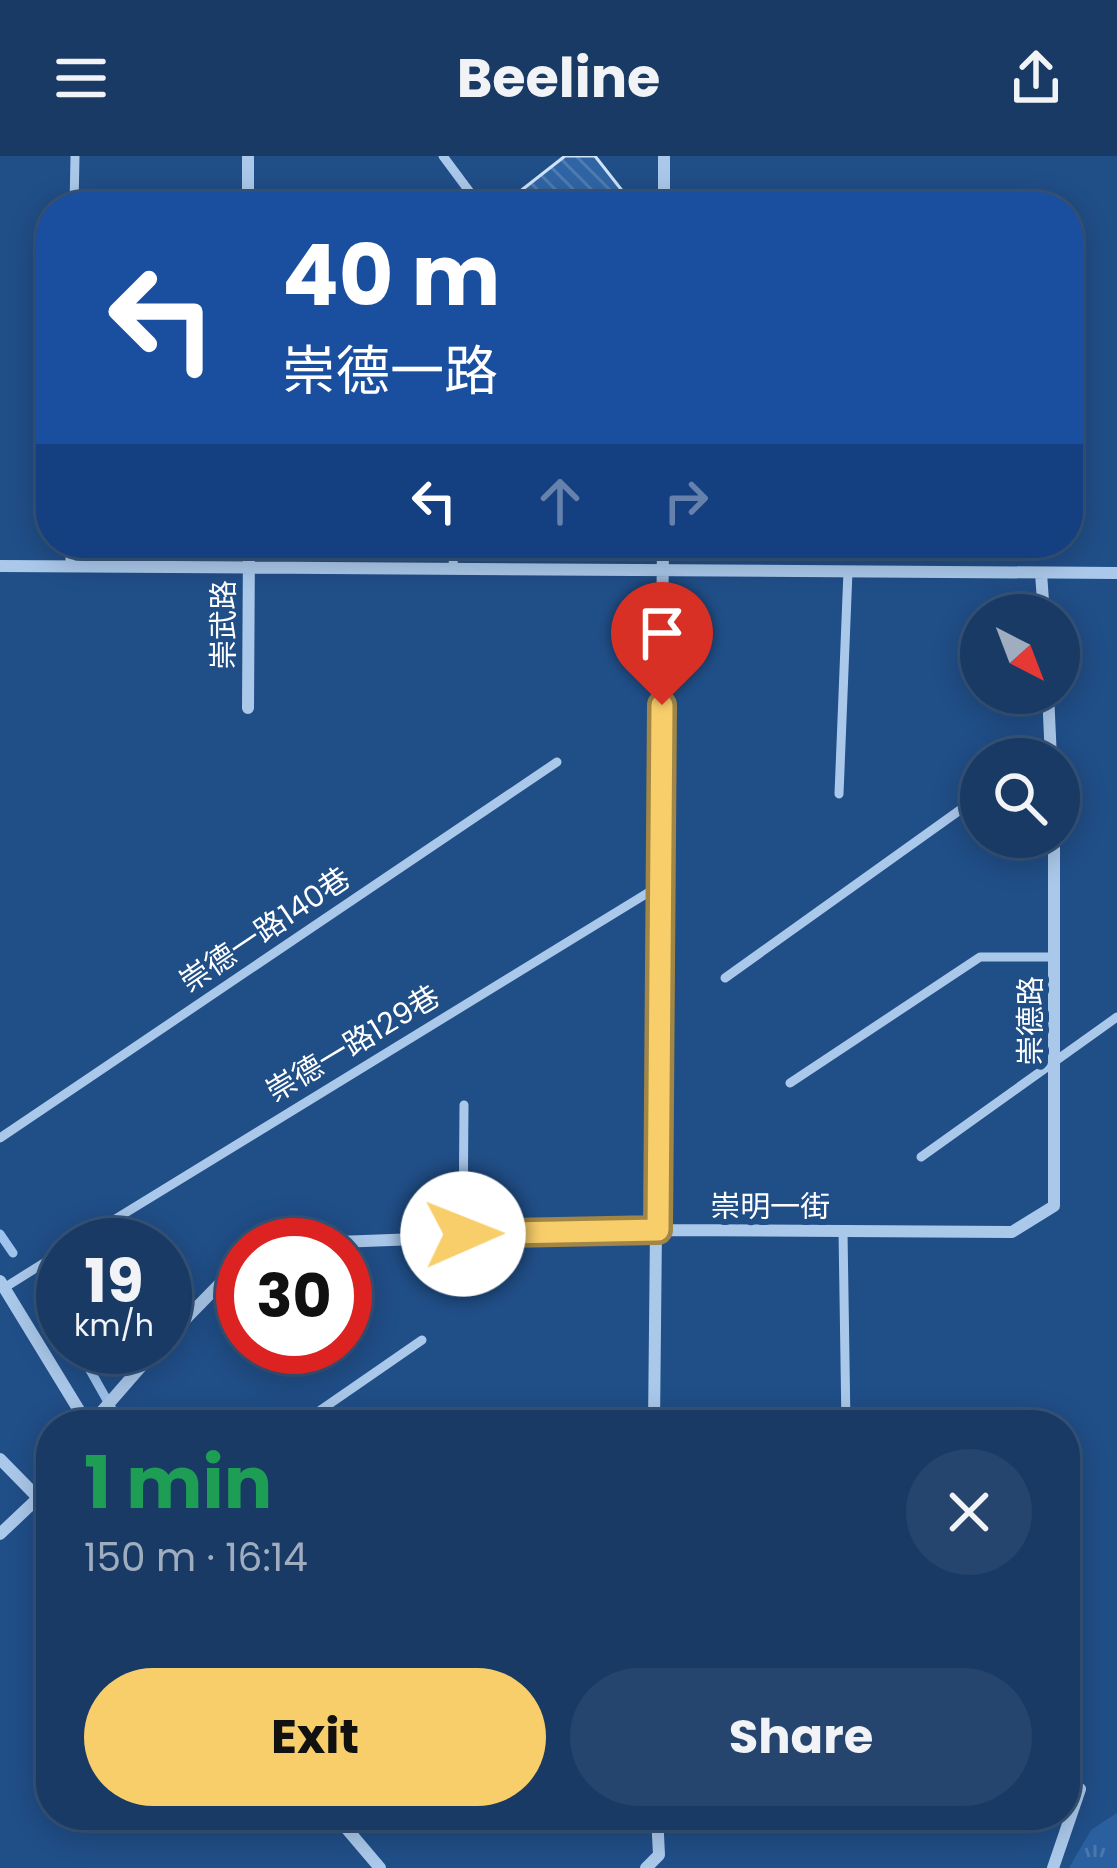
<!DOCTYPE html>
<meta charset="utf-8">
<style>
body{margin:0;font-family:Poppins,"Noto Sans TC",sans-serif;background:#25456e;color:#f1f3f6;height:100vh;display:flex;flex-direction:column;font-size:45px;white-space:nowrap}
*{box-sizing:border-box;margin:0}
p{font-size:39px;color:#9fadbf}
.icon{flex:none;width:66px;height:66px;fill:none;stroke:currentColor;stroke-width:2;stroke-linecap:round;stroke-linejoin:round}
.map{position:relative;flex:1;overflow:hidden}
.side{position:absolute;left:36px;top:1254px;width:1044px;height:420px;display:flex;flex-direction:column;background:#183a65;border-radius:48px;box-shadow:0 6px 30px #0003,0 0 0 3px #365479}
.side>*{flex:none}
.hud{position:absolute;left:36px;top:36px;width:1047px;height:366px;border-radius:48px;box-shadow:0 6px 30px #0003,0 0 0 3px #365479;background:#1a4fa0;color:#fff;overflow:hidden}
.needle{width:78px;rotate:138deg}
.controls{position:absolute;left:960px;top:438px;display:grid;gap:24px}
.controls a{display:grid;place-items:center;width:120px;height:120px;border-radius:50%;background:#183a65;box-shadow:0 6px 30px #0003,0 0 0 3px #365479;font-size:60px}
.speed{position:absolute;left:36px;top:1062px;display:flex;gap:24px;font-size:60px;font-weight:700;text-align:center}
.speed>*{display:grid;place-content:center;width:156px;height:156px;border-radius:50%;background:#183a65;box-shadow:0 6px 30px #0003,0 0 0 3px #365479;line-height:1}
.speed small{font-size:30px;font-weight:400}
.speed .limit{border:18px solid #d22;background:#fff;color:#111}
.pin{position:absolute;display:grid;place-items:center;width:102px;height:102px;color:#fff;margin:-123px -51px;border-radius:50% 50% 50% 0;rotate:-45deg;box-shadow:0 0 12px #0007}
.pin .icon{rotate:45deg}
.me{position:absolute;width:132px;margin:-66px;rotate:89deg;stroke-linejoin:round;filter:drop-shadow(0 0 9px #0008)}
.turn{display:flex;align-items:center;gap:42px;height:252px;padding:0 48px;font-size:54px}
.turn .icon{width:156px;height:156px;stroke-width:2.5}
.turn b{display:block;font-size:84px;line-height:102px}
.lanes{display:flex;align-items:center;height:114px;padding:0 48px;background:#0003;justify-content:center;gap:60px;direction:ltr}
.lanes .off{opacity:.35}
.round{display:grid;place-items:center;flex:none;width:126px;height:126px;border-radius:63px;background:#25456e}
.head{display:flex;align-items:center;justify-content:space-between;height:204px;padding:0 48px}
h1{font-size:72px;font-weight:700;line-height:90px;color:#1e9e55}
.action{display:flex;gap:24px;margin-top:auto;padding:24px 48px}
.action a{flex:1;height:138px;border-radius:72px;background:#f8ce6a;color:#111;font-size:48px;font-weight:700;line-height:138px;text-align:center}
.action a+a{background:#25456e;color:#f1f3f6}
header{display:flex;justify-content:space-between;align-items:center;height:156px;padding:0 48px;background:#183a65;font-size:54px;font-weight:700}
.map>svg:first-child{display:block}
.park{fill:url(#park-tufts)}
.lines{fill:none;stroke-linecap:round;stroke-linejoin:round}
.stream{stroke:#9ec3ec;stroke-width:9}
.building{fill:url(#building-back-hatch);stroke:#cfe2f8;stroke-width:3}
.service{stroke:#aac8ea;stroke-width:9}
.minor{stroke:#aac8ea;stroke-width:12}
.route-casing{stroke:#a18645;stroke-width:30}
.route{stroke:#f8ce6a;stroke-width:21}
.labels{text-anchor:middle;stroke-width:12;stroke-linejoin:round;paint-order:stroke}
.street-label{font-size:30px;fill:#fff;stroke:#204e87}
</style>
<header><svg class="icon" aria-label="menu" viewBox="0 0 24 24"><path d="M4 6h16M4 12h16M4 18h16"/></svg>Beeline<svg class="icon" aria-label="share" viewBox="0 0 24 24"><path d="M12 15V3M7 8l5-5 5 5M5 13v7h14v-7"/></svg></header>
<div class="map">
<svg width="1117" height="1712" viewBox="0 0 1117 1712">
<defs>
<pattern id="park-tufts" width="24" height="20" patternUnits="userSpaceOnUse" patternTransform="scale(3)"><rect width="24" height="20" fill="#2a609f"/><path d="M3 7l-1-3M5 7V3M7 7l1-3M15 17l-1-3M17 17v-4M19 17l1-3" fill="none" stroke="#4a78ad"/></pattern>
<pattern id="building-back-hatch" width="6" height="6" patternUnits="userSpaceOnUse" patternTransform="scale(3)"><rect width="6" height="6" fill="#3065a5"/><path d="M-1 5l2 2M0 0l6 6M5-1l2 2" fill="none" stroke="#4f7cb2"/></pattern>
</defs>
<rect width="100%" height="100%" fill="#204e87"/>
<path class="park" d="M1117,1657V1712H1069L1091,1674Z"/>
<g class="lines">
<path class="stream" d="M0,1078L13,1097
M41,1138L63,1170
M77,1191L121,1269"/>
</g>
<path class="building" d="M565,0H595L635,51H500Z"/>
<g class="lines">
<path class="service" d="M443,0L472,39
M74,51L75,0
M70,411V387
M453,412L454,387
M839,638L848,415
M725,822L981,639
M790,927L980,801H1055
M0,982L557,606
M921,1001L1117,861
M843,1075L846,1269
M463,1077L464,949
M73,1089L659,730
M4,1132L63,1095
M299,1269L422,1184"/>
<path class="minor" d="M248,0V51
M664,51V0
M0,410L1117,417
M1041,417L1044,459
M1048,537L1051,603
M248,552L249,387
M258,1089L658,1074L1012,1076L1054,1050V681
M0,1125L88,1269
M165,1184L243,1104
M90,1269L158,1191
M654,1269L663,387
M0,1303L51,1355
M0,1378L38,1342
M335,1659L380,1712
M646,1712L659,1699L657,1659
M1053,1712L1080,1633"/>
</g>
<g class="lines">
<g class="route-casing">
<path id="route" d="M463,1078L658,1074L662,549"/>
</g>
<use href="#route" class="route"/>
</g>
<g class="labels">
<g class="street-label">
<text transform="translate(224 469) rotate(-90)" y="10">崇武路</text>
<text transform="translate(265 774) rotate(-34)" y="10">崇德一路140巷</text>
<text transform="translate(1031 865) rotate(-90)" y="10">崇德路</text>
<text transform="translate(353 888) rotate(-31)" y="10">崇德一路129巷</text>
<text x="770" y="1061">崇明一街</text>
</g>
</g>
</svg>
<div class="controls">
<a><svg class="needle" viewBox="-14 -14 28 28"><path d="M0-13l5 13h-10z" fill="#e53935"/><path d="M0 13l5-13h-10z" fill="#9fadbf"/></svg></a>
<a><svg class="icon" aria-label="search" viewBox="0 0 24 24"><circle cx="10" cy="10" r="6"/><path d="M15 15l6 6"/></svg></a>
</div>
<div class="speed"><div>19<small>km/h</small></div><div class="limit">30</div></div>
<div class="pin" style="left:662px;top:549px;background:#d93025"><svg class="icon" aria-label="arrive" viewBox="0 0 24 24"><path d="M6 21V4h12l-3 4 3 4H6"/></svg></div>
<svg class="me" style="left:463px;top:1078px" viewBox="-20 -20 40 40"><circle r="19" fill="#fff"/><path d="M0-13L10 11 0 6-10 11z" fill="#f8ce6a"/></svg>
<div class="hud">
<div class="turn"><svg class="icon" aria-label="left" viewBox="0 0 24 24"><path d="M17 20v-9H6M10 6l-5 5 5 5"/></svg><div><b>40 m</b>崇德一路</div></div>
<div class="lanes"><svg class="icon" aria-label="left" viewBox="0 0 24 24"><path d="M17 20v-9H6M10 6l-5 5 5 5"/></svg><svg class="icon off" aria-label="ahead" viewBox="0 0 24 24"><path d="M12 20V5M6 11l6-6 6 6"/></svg><svg class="icon off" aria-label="right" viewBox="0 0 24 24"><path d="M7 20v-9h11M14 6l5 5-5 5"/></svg></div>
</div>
<section class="side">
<div class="head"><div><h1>1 min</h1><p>150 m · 16:14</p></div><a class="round"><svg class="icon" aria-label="close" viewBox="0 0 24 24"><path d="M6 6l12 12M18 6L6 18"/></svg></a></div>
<div class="action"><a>Exit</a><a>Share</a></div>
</section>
</div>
